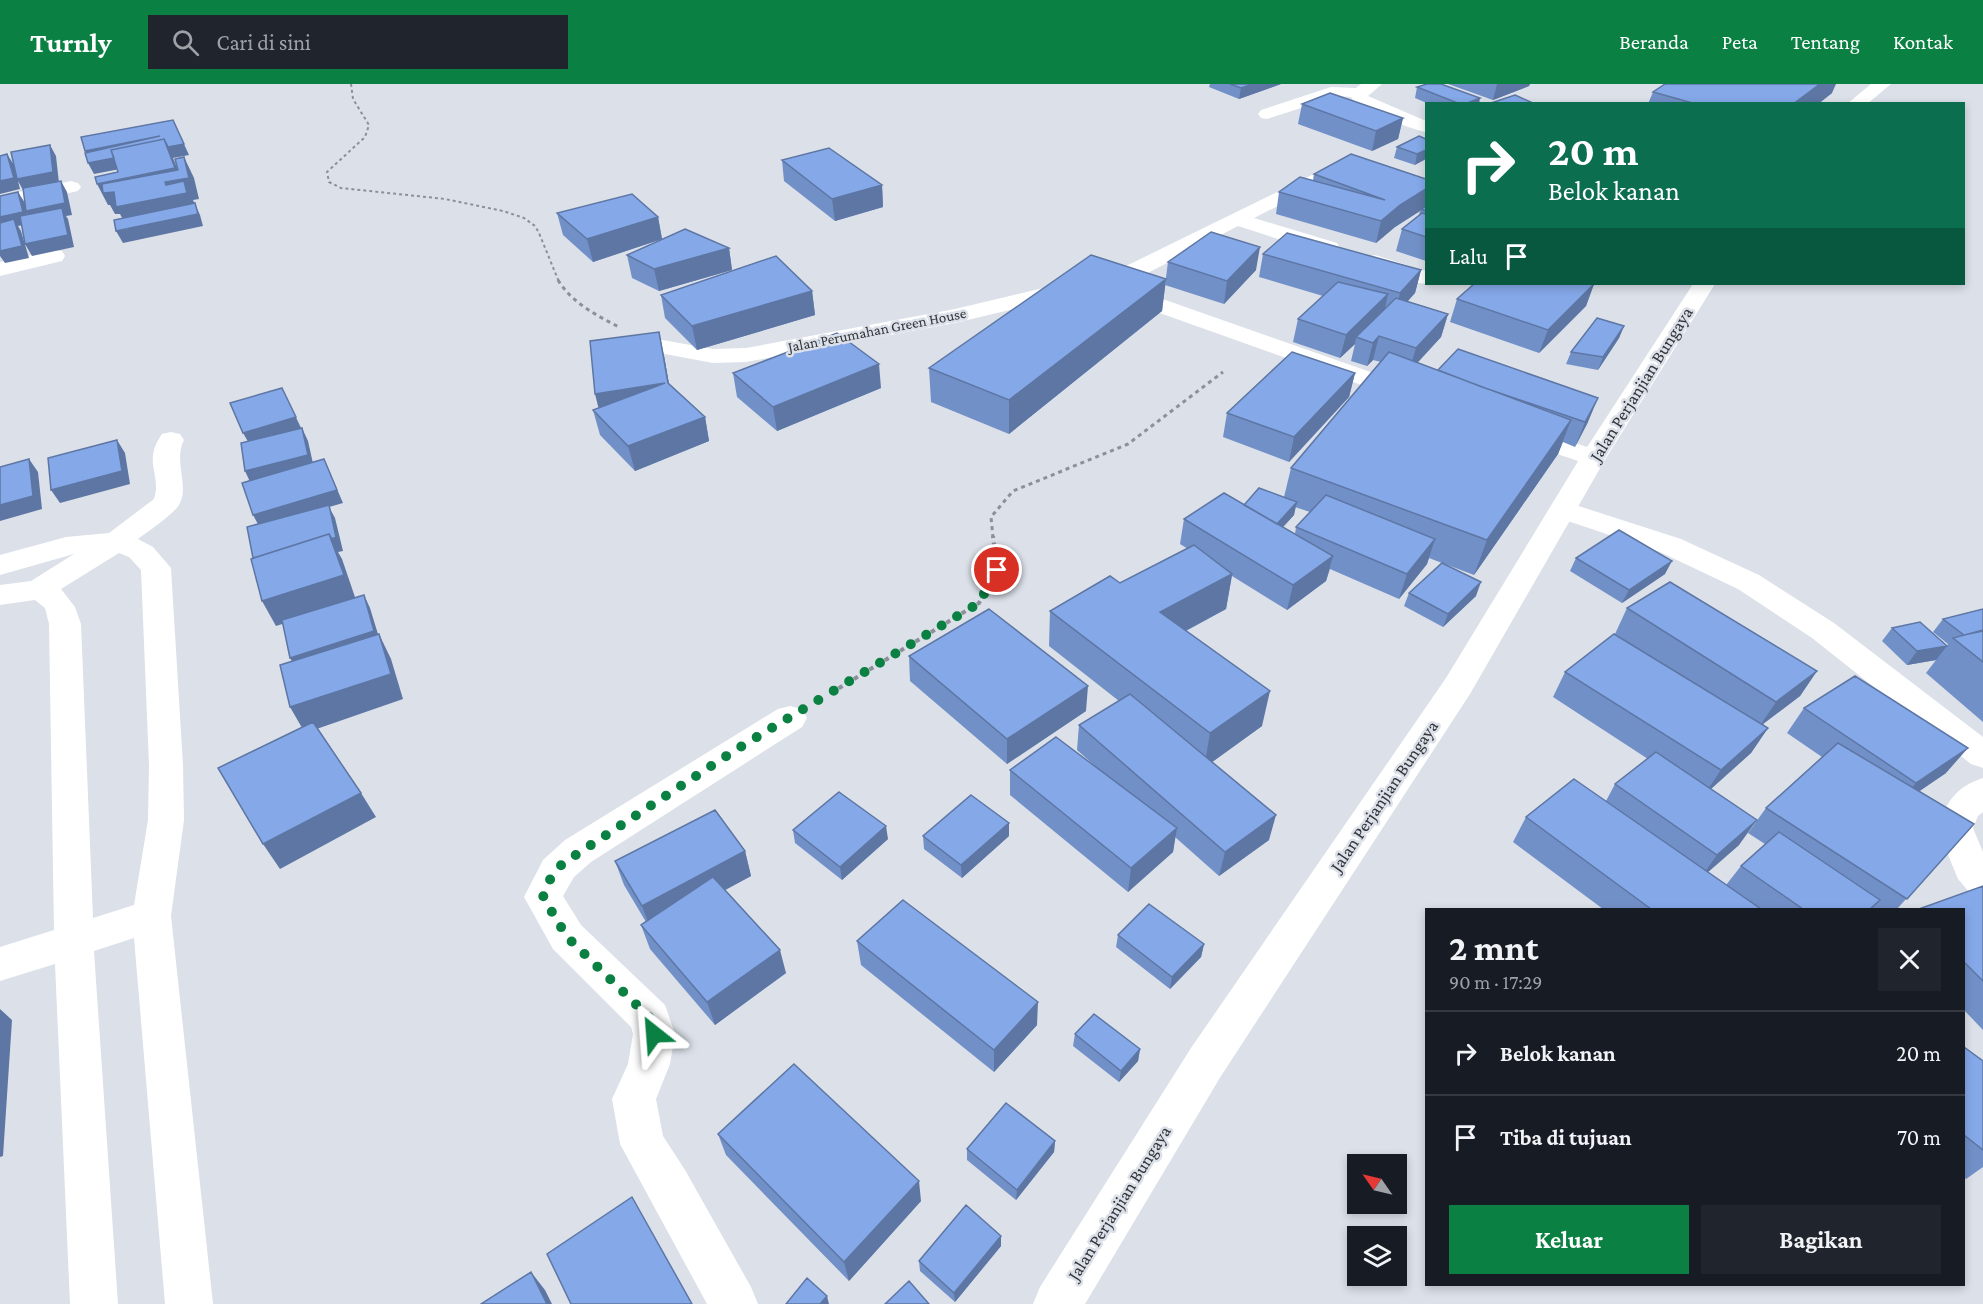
<!DOCTYPE html>
<html lang="id">
<meta charset="utf-8">
<style>
body{margin:0;font-family:"Crimson Pro",serif;background:#20242c;color:#f1f3f6;height:100vh;display:flex;flex-direction:column;font-size:22px;white-space:nowrap}
*{box-sizing:border-box;margin:0}
p{font-size:20px;color:#9ea1a6}
.icon{flex:none;width:33px;height:33px;fill:none;stroke:currentColor;stroke-width:2;stroke-linecap:round;stroke-linejoin:round}
.map{position:relative;flex:1;overflow:hidden}
.side{position:absolute;left:1425px;top:824px;width:540px;height:378px;display:flex;flex-direction:column;background:#171b24;border-radius:0px;box-shadow:0 3px 9px #0003}
.side>*{flex:none}
.guide{position:absolute;left:1425px;top:18px;width:540px;height:183px;border-radius:0px;box-shadow:0 3px 9px #0003;background:#0b6e4f;color:#fff;overflow:hidden}
.needle{width:39px;rotate:304deg}
.buttons{position:absolute;left:1347px;top:1070px;display:grid;gap:12px}
.buttons a{display:grid;place-items:center;width:60px;height:60px;border-radius:0px;background:#171b24;box-shadow:0 3px 9px #0003;font-size:30px}
.pin{position:absolute;display:grid;place-items:center;width:51px;height:51px;color:#fff;margin:-26px;border:3px solid #fff;border-radius:50%;box-shadow:0 2px 6px #0007}
.me{position:absolute;width:66px;margin:-33px;rotate:332deg;stroke-linejoin:round;filter:drop-shadow(0 0 4px #0008)}
.turn{display:flex;align-items:center;gap:21px;height:126px;padding:0 24px;font-size:27px}
.turn .icon{width:78px;height:78px;stroke-width:2.5}
.turn b{display:block;font-size:42px;line-height:51px}
.then{display:flex;align-items:center;height:57px;padding:0 24px;background:#0003;gap:12px;font-size:22px}
.round{display:grid;place-items:center;flex:none;width:63px;height:63px;border-radius:0px;background:#20242c}
.summary{display:flex;align-items:center;justify-content:space-between;height:102px;padding:0 24px}
h1{font-size:36px;font-weight:700;line-height:45px}
.action{display:flex;gap:12px;margin-top:auto;padding:12px 24px}
.action a{flex:1;height:69px;border-radius:0px;background:#0b8043;color:#fff;font-size:24px;font-weight:700;line-height:69px;text-align:center}
.action a+a{background:#20242c;color:#f1f3f6}
ul{padding:0;list-style:none}
li{display:flex;align-items:center;gap:18px;height:84px;padding:0 24px;border-top:2px solid #363941}
li div{flex:1}
li b{display:block;font-size:22px}
li em{font-style:normal}
header{display:flex;align-items:center;gap:36px;box-sizing:border-box;height:84px;padding:0 30px;background:#0b8043;color:#fff}
header strong{font-size:28px}
nav{display:flex;gap:33px;margin-inline-start:auto;font-size:21px}
.search{width:420px;height:54px;background:#20242c;display:flex;align-items:center;gap:15px;box-sizing:border-box;padding:0 21px;border-radius:0px;color:#9ea1a6;font-size:22px}
.map>svg:first-child{display:block}
.lines{fill:none;stroke-linecap:round;stroke-linejoin:round}
.path-far2{stroke:#8d9096;stroke-width:2;stroke-dasharray:3 3;stroke-linecap:butt}
.path-far1{stroke:#8d9096;stroke-width:3;stroke-dasharray:4 4;stroke-linecap:butt}
.path{stroke:#8d9096;stroke-width:4;stroke-dasharray:4.5 4.5;stroke-linecap:butt}
.minor{fill:#fff;fill-rule:evenodd}
.major{fill:#fff;fill-rule:evenodd}
.wall{fill:#7290c8;fill-rule:evenodd}
.shaded-wall{fill:#5d76a3}
.building{fill:#85a8e9;stroke:#5d76a3;stroke-width:1.5}
.route{stroke:#0b8043;stroke-width:10;stroke-dasharray:0 18}
.labels{text-anchor:middle;stroke-width:5;stroke-linejoin:round;paint-order:stroke}
.far-street-label{font-size:15px;fill:#323337;stroke:#dbe0e9}
.street-label{font-size:18px;fill:#323337;stroke:#dbe0e9}
</style>
<header>
<strong>Turnly</strong>
<div class="search"><svg class="icon" aria-label="search" viewBox="0 0 24 24"><circle cx="10" cy="10" r="6"/><path d="M15 15l6 6"/></svg>Cari di sini</div>
<nav><a>Beranda</a><a>Peta</a><a>Tentang</a><a>Kontak</a></nav>
</header>
<div class="map">
<svg width="1983" height="1220" viewBox="0 0 1983 1220">
<rect width="100%" height="100%" fill="#dbe0e9"/>
<g class="lines">
<path class="path-far2" d="M351,0L353,15L369,41L365,53L327,88L329,98L341,104L445,115L503,127L524,134L535,142L539,149L559,198"/>
<path class="path-far1" d="M558,196C572,219 596,231 619,243
M993,454L991,433L1013,407L1128,360L1223,288"/>
<path class="path" d="M831,609L979,519L997,486L993,452"/>
<path class="minor" d="M1361,0H1382L1368,12L1426,37V48C1411,45 1358,27 1351,13L1338,12L1267,35L1261,34L1258,30L1261,26L1331,3L1356,4Z
M1318,88L1325,90L1328,94L1325,98L1254,134L1337,159L1340,164L1337,169L1329,170L1321,169L1238,142L1142,192L1095,206L1087,204L1084,199L1087,194L1126,182Z
M71,97L78,99L81,103L78,107L0,124V112Z
M54,166L62,167L65,172L62,177L0,192V178Z
M1375,171L1426,187V200H1431L1418,199L1367,183L1364,178L1367,173Z
M1073,197L1081,199L1084,204L1081,209L955,239L746,278L713,279L649,267L645,262L649,257L657,255L713,265L746,264L955,225Z
M1120,200L1416,304L1420,309L1416,314L1407,317L1398,314L1112,212L1109,207L1112,202Z
M1519,340L1602,368L1606,374L1602,380L1593,382L1510,354L1506,348L1510,342Z
M171,348L180,350L184,356C172,379 193,406 176,425C165,436 150,446 138,455L153,463L171,484L183,681L184,736L171,832L213,1220H165L134,854L94,867L118,1220H70L55,880L0,897V863L54,846L49,540L45,524L35,516L0,521V501L31,497L74,470L0,491V471L66,453L109,449L154,415C162,390 142,378 162,350ZM119,469L129,473L141,486L149,681L148,736L134,821L93,834L81,540L75,523L61,505Z
M1563,417L1681,455L1759,491L1834,539L1983,653V684L1971,680L1812,554L1738,505L1660,468L1553,432L1549,426L1553,420Z
M790,622L802,625L807,634L802,643L591,778L574,793L563,812L581,841L665,921L675,950L670,980L656,1015L663,1052L685,1086L751,1203L758,1220H707L620,1060L612,1015L628,980L633,950L631,943L553,865L524,813L543,776L565,756L778,625Z
M1983,694V728L1978,732L1973,744L1983,768V814L1970,809L1958,795L1937,744C1947,718 1955,703 1983,694Z"/>
<path class="major" d="M1871,0H1891L1867,20H1847Z
M1693,200H1715L1606,374L1470,610L1221,992L1085,1220H1033L1040,1203L1191,964L1446,594L1580,374Z"/>
</g>
<path class="wall" d="M1210,0H1281L1239,15L1209,3Z
M1448,0H1530L1529,2L1493,16Z
M1417,3L1479,20H1429L1415,14Z
M1653,8L1832,9L1818,20H1648Z
M1302,20L1403,34L1398,55L1372,67L1298,40Z
M1426,55L1415,81L1394,74L1397,63Z
M782,76L882,101L883,123L835,137L784,97Z
M1314,90L1426,95V177L1396,167L1402,145L1419,131L1420,127L1395,143L1376,159L1276,130L1279,108L1313,96Z
M557,129L658,133L662,155L593,178L563,151Z
M729,164L732,186L659,207L632,194L627,171Z
M1263,170L1421,186L1415,209L1407,217L1448,230L1441,253L1417,279L1588,338L1575,363L1563,358L1558,370L1474,491L1445,480L1476,512L1443,543L1404,522L1409,509L1442,479L1429,474L1427,480L1399,515L1330,485L1326,497L1287,526L1232,492L1226,525L1186,547L1262,642L1212,678L1269,756L1219,792L1175,753L1173,768L1128,808L1010,711V686L1095,682L1077,666L1079,641L1119,617L1049,562L1050,527L1120,499L1188,465L1180,460L1184,435L1244,421L1284,413L1291,384L1381,278L1373,276L1367,282L1351,277L1355,260L1340,274L1293,258L1298,235L1323,212L1259,193ZM1295,423L1310,428L1296,443L1295,450L1283,443L1294,431Z
M1168,178L1256,186L1224,220L1165,201Z
M1166,195L1162,227L1009,350L931,318L929,284Z
M1594,200L1586,222L1539,269L1450,238L1457,215Z
M812,207L815,231L697,266L665,234L661,211Z
M1624,242L1619,254L1598,286L1566,280L1571,268Z
M664,272L669,300L705,333L709,357L635,387L600,351L593,326L599,324Z
M733,289L881,304L777,347L737,313Z
M1355,289L1349,313L1289,378L1223,353L1227,329Z
M1576,474L1665,490L1622,519L1570,487Z
M1627,524L1817,587L1800,612L1763,640L1768,644L1751,669L1711,705L1739,761L1708,788L1726,801L1741,782L1765,760L1748,749L1766,724L1822,673L1787,649L1804,624L1946,689L1919,707L1974,740L1897,825H1603L1513,758L1526,733L1606,717L1615,700L1648,675L1553,613L1565,588L1643,568L1615,550Z
M1983,525V638L1926,589L1936,576L1907,581L1882,557L1892,544L1947,562L1948,560L1933,548L1943,535Z
M909,572L1086,627L1007,680L910,597Z
M1009,739V752L962,794L924,765L923,752Z
M793,746L888,755L842,796L795,759Z
M745,767L751,792L725,806L786,889L715,941L650,865L641,841L646,838L624,801L615,777Z
M1983,802V946L1964,926V825Z
M1118,851L1204,860L1201,873L1170,905L1116,863Z
M857,857L1037,941L994,988L861,881Z
M1075,950L1140,965L1138,977L1119,998L1073,962Z
M1964,963L1983,977V1083L1966,1095L1964,1093Z
M718,1050L921,1117L849,1197L726,1071Z
M1055,1057L1054,1068L1016,1116L967,1076V1065Z
M1001,1152V1162L955,1218L920,1187L919,1177Z"/>
<path class="shaded-wall" d="M1253,0H1281L1239,15L1241,4Z
M1497,0H1530L1529,2L1493,16Z
M1820,0H1836L1832,9L1818,20H1793Z
M1480,14L1479,20H1465Z
M1403,34L1398,55L1372,67L1376,47Z
M173,36L189,71L173,74L182,95L184,73L194,94L199,115L193,116L200,131L203,142L123,159L116,147L128,145L120,130H115L110,121H108L97,100L172,75L94,90L88,79Z
M160,52L90,78L85,67Z
M50,61L56,72L59,99L23,106L18,97L20,105L0,110V97L7,70L14,81Z
M1426,66V75L1415,81L1417,70Z
M61,97L67,108L72,131L66,132L68,135L74,163L32,172L25,160L33,139L27,129L30,140L18,142L21,147L29,174L5,179L0,172V133L18,108L25,119Z
M882,101L883,123L835,137L832,115Z
M1426,105V123L1421,125L1420,127L1395,143L1376,159L1381,137L1400,121Z
M658,133L662,155L593,178L587,155Z
M1260,163L1256,186L1224,220L1227,197Z
M729,164L732,186L659,207L654,185Z
M1421,186L1415,209L1394,233L1400,209Z
M1166,195L1162,227L1009,350V316Z
M1594,200L1586,222L1539,269L1548,246Z
M812,207L815,231L697,266L692,242Z
M1388,210L1383,233L1356,253L1355,260L1340,274L1346,251Z
M1448,230L1441,253L1409,288L1416,264Z
M1624,242L1619,254L1598,286L1603,273Z
M659,248L664,272L673,323L668,299Z
M1379,252L1373,276L1367,282L1373,259Z
M879,280L881,304L777,347L773,323Z
M1355,289L1349,313L1289,378L1294,353Z
M665,299L601,334L595,310Z
M282,304L302,346L250,361L243,349Z
M1598,314L1588,338L1575,363L1585,338Z
M705,333L709,357L635,387L628,362Z
M1571,336L1558,370L1474,491L1487,456Z
M302,344L308,357L314,384L251,400L245,387Z
M117,356L125,369L130,400L60,419L51,406Z
M29,375L38,388L42,425L0,437V421Z
M324,375L343,419L329,423L335,434L343,467L338,468L342,475L356,516L276,542L262,517L260,444L253,431Z
M1297,418L1294,431L1273,454L1276,441Z
M1435,455L1427,480L1399,515L1407,490Z
M1333,472L1326,497L1287,526L1293,501Z
M1672,477L1665,490L1622,519L1629,506Z
M1232,490L1226,525L1155,563L1160,528Z
M1481,498L1476,512L1443,543L1448,530Z
M364,511L370,524L381,560L298,587L290,574Z
M379,550L391,575L403,615L305,649L290,623Z
M1947,562L1936,576L1907,581L1917,567Z
M1817,587L1800,612L1759,643L1776,618Z
M1088,602L1086,627L1007,680V655Z
M1270,607L1262,642L1204,684L1210,649Z
M1768,644L1751,669L1704,711L1721,686Z
M1968,664L1946,689L1895,724L1916,699Z
M361,709L376,733L280,785L263,760Z
M1276,731L1269,756L1219,792L1225,768Z
M1757,736L1739,761L1699,796L1717,771Z
M1009,739V752L962,794L961,781Z
M886,742L888,755L842,796L840,783Z
M1177,744L1173,768L1128,808L1131,784Z
M745,767L751,792L651,846L642,822Z
M1204,860L1201,873L1170,905L1172,893Z
M780,866L786,889L715,941L707,918Z
M1038,918L1037,941L994,988V966Z
M0,925L12,936L3,1072L0,1073Z
M1140,965L1138,977L1119,998L1121,987Z
M1055,1057L1054,1068L1016,1116L1017,1106Z
M919,1097L921,1117L849,1197L844,1178Z
M1001,1152V1162L955,1218L954,1209Z
M531,1188L545,1206L552,1220H547Z
M827,1212L829,1220H820Z"/>
<path class="building" d="M1230,0H1253L1241,4Z
M1427,0H1441L1480,14L1465,20H1460L1417,3Z
M1665,0H1820L1793,20H1696L1653,8Z
M1330,9L1403,34L1376,47L1302,20Z
M1515,11L1535,20H1488Z
M173,36L184,60L168,63L164,55L111,66L114,74L88,79L85,69L160,52L85,67L81,53Z
M1419,52L1426,55V66L1417,70L1397,63Z
M164,55L175,84L97,100L95,93L118,88L111,66Z
M50,61L53,88L17,95L11,68Z
M829,64L882,101L832,115L782,76Z
M7,70L14,94L0,97V72Z
M1351,70L1426,95V105L1400,121L1381,137L1279,108L1300,93L1385,116L1314,90Z
M184,73L189,94L165,98L166,101L184,97L187,109L116,123L114,108L103,109L102,100L178,86L175,75Z
M61,97L65,119L26,127L23,104Z
M18,108L23,128L0,133V112Z
M632,110L658,133L587,155L557,129Z
M195,119L198,130L116,147L114,136Z
M1426,122V127L1421,125Z
M62,124L68,151L25,160L20,132Z
M1422,129L1426,130V153L1402,145Z
M14,135L22,162L0,167V139Z
M685,145L729,164L654,185L627,171Z
M1211,148L1260,163L1227,197L1168,178Z
M1287,149L1421,186L1400,209L1263,170Z
M1091,171L1166,195L1009,316L929,284Z
M776,172L812,207L692,242L661,211Z
M1338,198L1388,210L1346,251L1298,235Z
M1474,200H1594L1548,246L1457,215Z
M1396,214L1448,230L1416,264L1379,252L1373,259L1356,253Z
M1597,234L1624,242L1603,273L1571,268Z
M659,248L668,299L705,333L628,362L593,326L665,299L595,310L590,257Z
M837,249L879,280L773,323L733,289Z
M1458,265L1598,314L1585,338L1482,303L1438,286Z
M1292,268L1355,289L1294,353L1227,329Z
M1389,268L1571,336L1487,456L1291,384Z
M282,304L296,333L243,349L230,319Z
M302,344L308,371L245,387L241,359Z
M117,356L122,387L51,406L48,374Z
M29,375L33,412L0,421V383Z
M324,375L337,406L253,431L242,399Z
M1259,404L1297,418L1277,440L1244,421Z
M1224,409L1333,472L1293,501L1184,435Z
M1326,411L1435,455L1407,490L1296,443Z
M329,421L336,453L332,455L329,450L253,474L247,443Z
M1619,446L1672,477L1629,506L1576,474Z
M329,450L344,491L262,517L251,475Z
M1194,461L1232,490L1160,528L1270,607L1210,649L1050,527L1110,492L1120,499Z
M1442,479L1481,498L1448,530L1409,509Z
M1670,498L1817,587L1776,618L1627,524Z
M364,511L374,547L290,574L282,536Z
M989,525L1088,602L1007,655L909,572Z
M1983,525V547L1964,551L1943,535Z
M1920,538L1947,562L1917,567L1892,544Z
M1983,546V578L1953,554Z
M379,550L391,590L290,623L280,581Z
M1614,550L1768,644L1721,686L1565,588Z
M1855,592L1968,664L1916,699L1804,624Z
M1130,610L1276,731L1225,768L1079,641Z
M313,638L361,709L263,760L218,684Z
M1056,653L1177,744L1131,784L1010,686Z
M1838,659L1974,740L1907,815L1766,724Z
M1656,668L1757,736L1717,771L1615,700Z
M1574,695L1761,825H1651L1526,733Z
M839,708L886,742L840,783L793,746Z
M971,711L1009,739L961,781L923,752Z
M715,726L745,767L642,822L615,777Z
M1779,748L1880,816L1870,825H1803L1741,782Z
M713,793L780,866L707,918L641,841Z
M1983,802V897L1964,878V825H1919Z
M903,816L1038,918L994,966L857,857Z
M1149,820L1204,860L1172,893L1118,851Z
M1094,930L1140,965L1121,987L1075,950Z
M1964,963L1983,977V1066L1964,1051Z
M794,980L919,1097L844,1178L718,1050Z
M1006,1019L1055,1057L1017,1106L967,1065Z
M632,1113L692,1220H571L547,1170Z
M966,1121L1001,1152L954,1209L919,1177Z
M531,1188L547,1220H481Z
M807,1194L827,1212L820,1220H786Z
M909,1197L929,1220H885Z"/>
<g class="lines">
<path class="route" d="M654,950L650,934L567,853L543,813L549,797L562,780L737,665L979,519L997,486"/>
</g>
<g class="labels">
<g class="far-street-label">
<text transform="translate(877 246) rotate(-11)" y="5">Jalan Perumahan Green House</text>
</g>
<g class="street-label">
<text transform="translate(1641 300) rotate(-58)" y="6">Jalan Perjanjian Bungaya</text>
<text transform="translate(1384 712) rotate(-56)" y="6">Jalan Perjanjian Bungaya</text>
<text transform="translate(1119 1119) rotate(-58)" y="6">Jalan Perjanjian Bungaya</text>
</g>
</g>
</svg>
<div class="buttons">
<a><svg class="needle" viewBox="-14 -14 28 28"><path d="M0-13l5 13h-10z" fill="#e53935"/><path d="M0 13l5-13h-10z" fill="#9ea1a6"/></svg></a>
<a><svg class="icon" aria-label="layers" viewBox="0 0 24 24"><path d="M12 4l9 5-9 5-9-5zM3 14l9 5 9-5"/></svg></a>
</div>
<div class="pin" style="left:997px;top:486px;background:#d93025"><svg class="icon" aria-label="arrive" viewBox="0 0 24 24"><path d="M6 21V4h12l-3 4 3 4H6"/></svg></div>
<svg class="me" style="left:654px;top:950px" viewBox="-20 -20 40 40"><path d="M0-17L14 15 0 8-14 15z" fill="#0b8043" stroke="#fff" stroke-width="4"/></svg>
<div class="guide">
<div class="turn"><svg class="icon" aria-label="right" viewBox="0 0 24 24"><path d="M7 20v-9h11M14 6l5 5-5 5"/></svg><div><b>20 m</b>Belok kanan</div></div>
<div class="then">Lalu<svg class="icon" aria-label="arrive" viewBox="0 0 24 24"><path d="M6 21V4h12l-3 4 3 4H6"/></svg></div>
</div>
<section class="side">
<div class="summary"><div><h1>2 mnt</h1><p>90 m · 17:29</p></div><a class="round"><svg class="icon" aria-label="close" viewBox="0 0 24 24"><path d="M6 6l12 12M18 6L6 18"/></svg></a></div>
<ul>
<li><svg class="icon" aria-label="right" viewBox="0 0 24 24"><path d="M7 20v-9h11M14 6l5 5-5 5"/></svg><div><b>Belok kanan</b></div><em>20 m</em></li>
<li><svg class="icon" aria-label="arrive" viewBox="0 0 24 24"><path d="M6 21V4h12l-3 4 3 4H6"/></svg><div><b>Tiba di tujuan</b></div><em>70 m</em></li>
</ul>
<div class="action"><a>Keluar</a><a>Bagikan</a></div>
</section>
</div>
